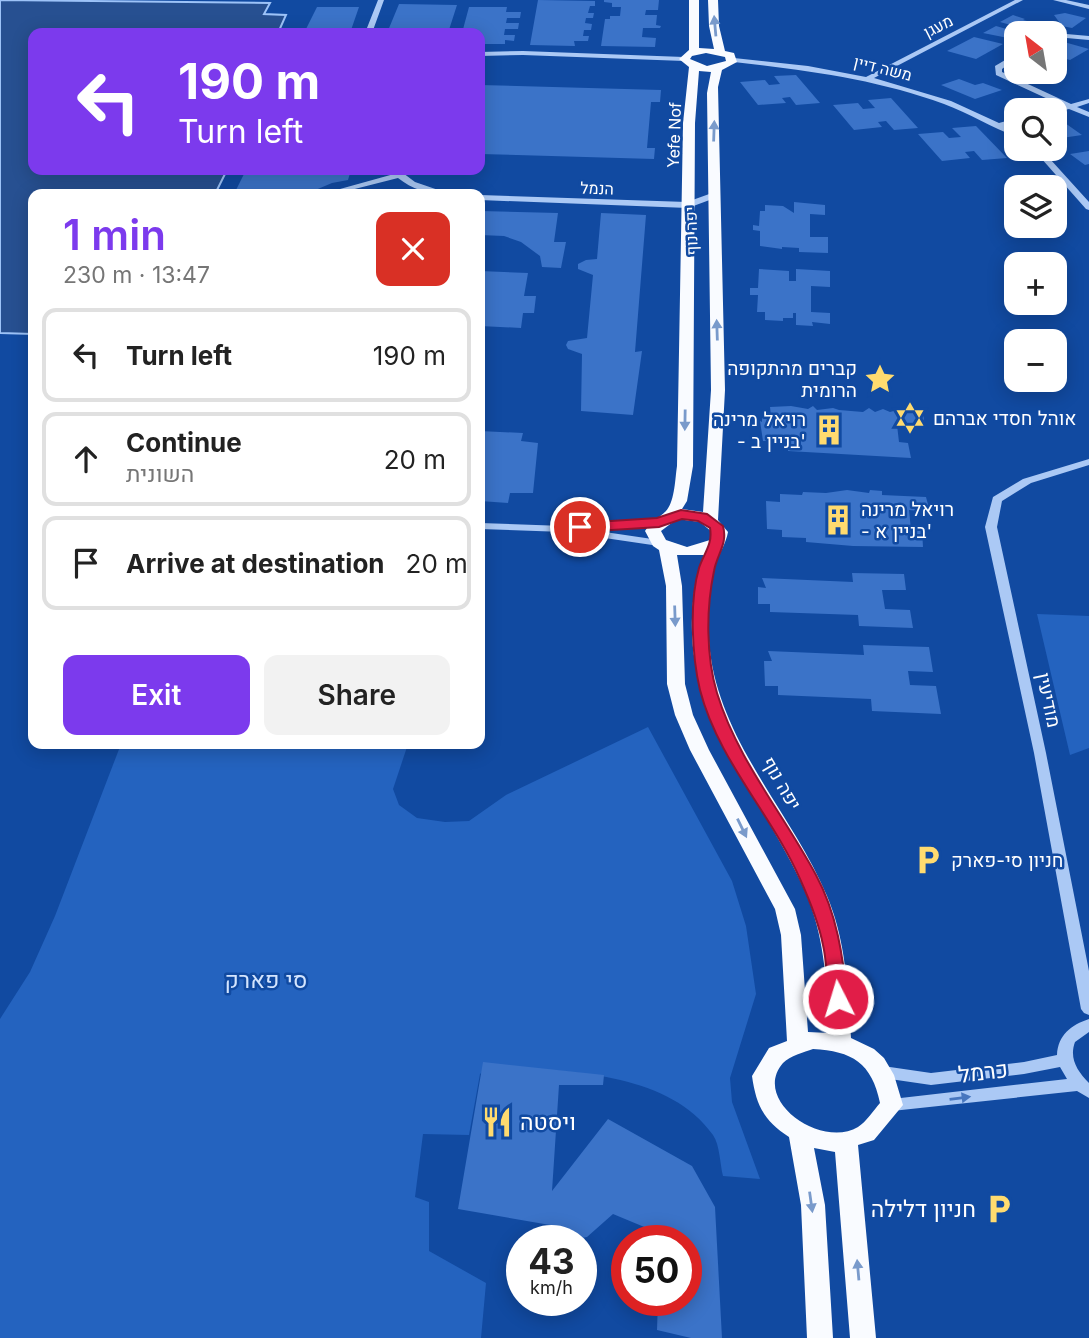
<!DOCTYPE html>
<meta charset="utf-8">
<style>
body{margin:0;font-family:Inter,Heebo,sans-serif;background:#f2f2f2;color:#222;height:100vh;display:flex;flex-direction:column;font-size:26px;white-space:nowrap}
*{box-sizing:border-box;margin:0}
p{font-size:23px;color:#767676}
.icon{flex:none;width:38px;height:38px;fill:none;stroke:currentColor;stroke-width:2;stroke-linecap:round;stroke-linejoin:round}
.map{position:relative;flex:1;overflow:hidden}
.side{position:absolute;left:28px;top:189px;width:457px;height:560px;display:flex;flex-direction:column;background:#fff;border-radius:14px;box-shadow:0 4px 18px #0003}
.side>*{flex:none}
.hud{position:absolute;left:28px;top:28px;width:457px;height:147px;border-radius:14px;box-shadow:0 4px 18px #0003;background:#7c3aed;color:#fff;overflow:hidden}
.needle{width:46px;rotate:329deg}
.controls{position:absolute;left:1004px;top:21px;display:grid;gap:14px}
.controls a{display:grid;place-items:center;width:63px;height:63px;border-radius:14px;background:#fff;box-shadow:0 4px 18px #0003;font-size:35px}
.speed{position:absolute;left:506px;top:1225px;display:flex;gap:14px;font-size:35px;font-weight:700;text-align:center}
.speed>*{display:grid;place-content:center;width:91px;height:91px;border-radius:50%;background:#fff;box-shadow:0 4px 18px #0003;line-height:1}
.speed small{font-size:18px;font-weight:400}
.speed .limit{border:10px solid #d22;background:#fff;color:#111}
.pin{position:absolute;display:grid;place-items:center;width:60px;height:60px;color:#fff;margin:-30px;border:4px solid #fff;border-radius:50%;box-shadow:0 2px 7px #0007}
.me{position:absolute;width:77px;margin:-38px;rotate:355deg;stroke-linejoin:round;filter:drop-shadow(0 0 5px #0008)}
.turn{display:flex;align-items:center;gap:24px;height:147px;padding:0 35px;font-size:32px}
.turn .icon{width:91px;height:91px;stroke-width:2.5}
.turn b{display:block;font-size:49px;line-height:60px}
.round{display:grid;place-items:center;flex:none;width:74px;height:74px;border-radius:14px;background:#f2f2f2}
.overview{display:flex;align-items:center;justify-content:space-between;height:119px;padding:0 35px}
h1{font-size:42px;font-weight:600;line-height:52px;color:#7c3aed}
.action{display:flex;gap:14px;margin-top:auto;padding:14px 35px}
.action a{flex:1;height:80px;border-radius:14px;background:#7c3aed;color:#fff;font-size:28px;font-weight:600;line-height:80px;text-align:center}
.action a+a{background:#f2f2f2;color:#222}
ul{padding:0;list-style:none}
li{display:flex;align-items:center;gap:21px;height:94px;margin:0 14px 10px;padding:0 21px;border:4px solid #e0e0e0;border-radius:14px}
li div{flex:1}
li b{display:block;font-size:26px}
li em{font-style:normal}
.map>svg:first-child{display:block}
.green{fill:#2463bf}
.water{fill:#275091;stroke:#9dc3f8;stroke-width:2}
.building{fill:#3b73c8}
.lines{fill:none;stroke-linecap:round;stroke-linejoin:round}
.minor{fill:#abc9f5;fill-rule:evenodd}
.major{fill:#f9fbff;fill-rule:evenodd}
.oneway{fill:#799acb}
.oneway2{fill:#4776be}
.route{fill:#e11d48;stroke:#92132f;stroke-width:2}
.labels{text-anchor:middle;stroke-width:5;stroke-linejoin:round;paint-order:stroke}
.far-street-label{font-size:16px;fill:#fff;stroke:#114aa1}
.poi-label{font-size:19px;fill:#fff;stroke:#114aa1;text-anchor:start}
.street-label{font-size:19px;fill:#fff;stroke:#114aa1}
.near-park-label{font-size:23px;fill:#d4e5fe;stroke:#114aa1}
.near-street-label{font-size:23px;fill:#fff;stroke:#114aa1}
.near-poi-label{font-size:23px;fill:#fff;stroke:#114aa1;text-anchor:start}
</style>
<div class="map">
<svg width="1089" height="1338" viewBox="0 0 1089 1338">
<rect width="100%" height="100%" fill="#114aa1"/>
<path class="green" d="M1037,614L1089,616V748L1070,755Z
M648,727L732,881L746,926L756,994L730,1078L732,1102L760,1179L723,1176C720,1165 720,1145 713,1135C666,1069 561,1072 490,1066L480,1074L469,1135L423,1134L415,1197L429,1202V1251L486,1283L481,1338H0V1019L30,972L55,916L121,744H408L393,789L399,805L417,818L445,822L469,821L506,795Z"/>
<path class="water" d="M0,0L270,3L264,14L286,15L278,33H33V170H227L215,194H33V334L0,333Z"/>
<path class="building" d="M538,0L595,1V6H590L588,13H594L593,18H586L585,23L592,24L591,30H584L583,36H589L588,41H574L575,46L530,45Z
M604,0H659L658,10H646L645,15H657L656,25L661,26L660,28H643L642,37L656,38L655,47L601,46L605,19H610V16H620L621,7H612V3L604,2Z
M399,4L457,5L448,33H387Z
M317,7H359L350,33H304Z
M469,7H507L506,12H521L520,18H507L506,23H519L518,29H505L504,35H515L514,41L505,40V44H480V33H462Z
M1065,13L1086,18L1072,28L1062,26L1054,15Z
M1013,15L1025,19L1023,20L1043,25L1033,31L1000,22Z
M996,26L1017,32V37L1013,39L983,33Z
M974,37L1003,44L976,59L947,51Z
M1064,42L1089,49L1070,60L1055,56V47Z
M1056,72L1063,73L1053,81L1020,73Z
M796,75L820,103L796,105L790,97L782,98L786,103L758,105L740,82L765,80L769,85L780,84L774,76Z
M959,79L975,85L983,83L1002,90L975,99L941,85Z
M480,85L661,90L660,102H651L647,148H655L654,159L480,154Z
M891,98L918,128L894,130L886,121L878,122L882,127L854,130L833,105L858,103L863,109L875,108L868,100Z
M1065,123L1082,135L1055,139V124Z
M976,126L1007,158L982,160L974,151L965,152L970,158L942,161L918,134L943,132L949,138L961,137L952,128Z
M1089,151V164L1085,165L1070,154Z
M246,170H351L348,180L332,183L306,194H234Z
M794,202L825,205V215L810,214V237H828V253L799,252V248L782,247V249L760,246V231L753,230V225L759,226L760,211H765V205L783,206L794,213Z
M480,211L558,213L554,242H566L561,268L542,267L540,256L521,242L504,236L480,235Z
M601,213L646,215L635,352L642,351L633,415L581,411L582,354L568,349L566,345L568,341L587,338L593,275L578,269V264L586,260L597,259Z
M759,269L789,271V281H796V269L830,271V287L811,286V312L830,313V324L812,322L813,326L796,325V313H793V318H783V321L765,320V312H757L758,295H750V288H758Z
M480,271L528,273L524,296H536L534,313H523L521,328L480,326Z
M791,406L808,409L813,406L817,410L833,408L839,410L863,412L869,408L875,412L883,409L890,412L897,410L923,413L925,427L897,425L899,442L908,443L911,458L788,451V441H763L760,421L762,422V416H771L770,407Z
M480,431L523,433L521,441L538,443L533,493H510L508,503L480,501Z
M847,490L869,493L870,490L882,491V495L926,497L930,512L909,510L911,530H922L923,547L853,546L806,542V538L782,537V530L767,529L766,501L780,502V494L802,495L803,492L826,493Z
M852,573L904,574L906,590H882L885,609L910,610L913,628L859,626L858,615L770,612V604H758V587L766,588L762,578L853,582Z
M863,645L929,647L933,672L908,671L910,685L936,686L941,714L872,711L871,699L778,695V686H765L764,661H772L768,651L864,655Z
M483,1062L604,1075L603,1085H559L552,1191L608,1119L692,1166L715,1207L722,1338H691L657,1330L658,1300H686V1241H678L613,1214L587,1237L578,1239L550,1225L458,1209Z"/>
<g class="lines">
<path class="minor" d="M378,0H384L372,33H365Z
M1015,0H1023L874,78L951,101L999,123L1017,118V122L1005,126L1017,132V137C992,128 969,113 944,104C876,79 805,70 734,62L730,60L734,58L808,66L866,77Z
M1053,0H1066L1089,5V9Z
M1053,33H1055L1089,36V40L1055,37V33Z
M523,51L684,57L688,59L684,61L523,55L480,56V52Z
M1017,53V58L1002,69V72L1071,104L1089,99V103L1077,107L1089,112V117L1069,109L1055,112V110H1051L1052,108L1063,106L996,75L995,66Z
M1033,149H1041L1089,202V210L1086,209Z
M391,170H399L415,182L450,194C431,195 413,190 398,178L335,194H322L394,174Z
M712,193L716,196L715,198L688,208L480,200V195L687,202Z
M1089,459V465L1031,483L1002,501L997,527L1046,753L1089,971V1015L1084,1013L1081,1009L1034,753L985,527L993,497L1023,479Z
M659,519L665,522L663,524L595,529L589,526L595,523Z
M480,523L564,526L659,540L665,543L659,546L564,532L480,529Z
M1089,1019V1032L1075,1042C1069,1058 1077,1071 1089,1083V1098L1077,1091L892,1111L886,1110L884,1105L886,1100L892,1099L1067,1079L1060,1067L1024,1074L931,1085L883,1078L878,1076L875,1072L878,1068L883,1066L931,1073L1024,1062L1057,1055C1058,1035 1071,1025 1089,1019Z"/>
<path class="major" d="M689,0H699V48L714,49L709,26L708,0H718L719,26L725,51L734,53L737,62L722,70L718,87L725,390L718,520L728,532C726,544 718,555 715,567C709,591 708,617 709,641C716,739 791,810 827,896C846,941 848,990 851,1038L874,1049L884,1058L894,1075L903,1105L874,1140L858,1145L876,1338H850L835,1152L814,1148L825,1205L833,1338H807L801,1205L789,1137C764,1121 756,1105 752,1076L769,1048L787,1041L781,935L775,909L690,750L675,715L667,684L666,586L659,550L653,546L645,531C651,522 659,518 666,511C675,501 675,479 677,466L683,123L689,67L679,59L689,50ZM706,53L725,57L726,61L707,66L690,59L692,56ZM699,71L711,72L707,93L711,390L703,512L682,509L687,501L693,466L695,123ZM677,519L700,522L712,532L710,540L687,547L666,540L661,531ZM677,555H704C695,574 693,596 692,618C688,726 768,802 807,896C825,939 827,987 829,1033L808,1032L801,935L795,909L709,750L693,715L685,684L682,586ZM813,1049C852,1051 872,1063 880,1103C874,1110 866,1122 858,1127C821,1149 751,1100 783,1063C790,1056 804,1052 813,1049Z"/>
</g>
<defs><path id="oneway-solid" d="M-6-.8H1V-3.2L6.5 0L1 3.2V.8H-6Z" transform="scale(1.75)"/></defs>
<g class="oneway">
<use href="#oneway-solid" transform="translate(715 26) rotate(-95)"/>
<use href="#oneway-solid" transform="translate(714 131) rotate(-88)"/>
<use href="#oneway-solid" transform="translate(717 330) rotate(-92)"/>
<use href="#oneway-solid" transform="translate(685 420) rotate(91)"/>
<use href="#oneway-solid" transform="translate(675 616) rotate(88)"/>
<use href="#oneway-solid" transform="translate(742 828) rotate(64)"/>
<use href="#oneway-solid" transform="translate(811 1202) rotate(82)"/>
<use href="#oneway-solid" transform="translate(858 1270) rotate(-95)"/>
</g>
<use class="oneway2" href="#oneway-solid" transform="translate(960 1098) rotate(-7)"/>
<path class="route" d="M681,510L707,514L723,526C728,544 717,554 714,571C706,609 706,656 717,693C737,759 784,815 816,875C837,914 843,956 847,999L845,1004L838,1006L831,1004L828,999C827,981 827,962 823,945C819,924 809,899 800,879C772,815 718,760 700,690C692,656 689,602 699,568C704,553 713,544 710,528L698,521L682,519L659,527L580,532L573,527L580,523L657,518Z"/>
<defs>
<g id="sight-bare" transform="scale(2.415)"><path d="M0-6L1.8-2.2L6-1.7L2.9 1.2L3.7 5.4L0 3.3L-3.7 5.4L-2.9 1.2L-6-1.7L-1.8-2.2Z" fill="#ffdb6f" stroke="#114aa1" stroke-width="2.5" paint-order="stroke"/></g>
<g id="synagogue-bare" transform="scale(2.415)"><path d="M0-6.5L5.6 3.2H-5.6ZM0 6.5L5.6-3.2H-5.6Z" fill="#ffdb6f" stroke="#114aa1" stroke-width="2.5" paint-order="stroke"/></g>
<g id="building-bare" transform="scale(2.415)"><path d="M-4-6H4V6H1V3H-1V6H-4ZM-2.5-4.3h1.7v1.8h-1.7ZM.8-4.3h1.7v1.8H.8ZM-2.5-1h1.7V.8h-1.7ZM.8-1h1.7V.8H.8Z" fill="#ffdb6f" stroke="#114aa1" stroke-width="2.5" paint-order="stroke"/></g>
<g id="parking-bare" transform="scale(2.415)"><path d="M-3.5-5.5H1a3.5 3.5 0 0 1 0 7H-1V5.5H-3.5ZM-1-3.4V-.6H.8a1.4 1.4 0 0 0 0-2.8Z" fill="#ffdb6f" stroke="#114aa1" stroke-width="2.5" paint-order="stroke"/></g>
<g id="restaurant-bare" transform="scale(2.415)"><path d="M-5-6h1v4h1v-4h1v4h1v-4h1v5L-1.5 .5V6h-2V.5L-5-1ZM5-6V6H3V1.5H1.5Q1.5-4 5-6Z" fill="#ffdb6f" stroke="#114aa1" stroke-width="2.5" paint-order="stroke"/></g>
</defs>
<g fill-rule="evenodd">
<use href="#sight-bare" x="880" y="379"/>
<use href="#synagogue-bare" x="910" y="418"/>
<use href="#building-bare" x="829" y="430"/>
<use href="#building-bare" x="838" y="520"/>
<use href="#parking-bare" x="928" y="860"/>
<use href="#restaurant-bare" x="497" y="1122"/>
<use href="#parking-bare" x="999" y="1209"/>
</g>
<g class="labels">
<g class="far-street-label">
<text transform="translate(938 26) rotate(-27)" y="6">מעגן</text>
<text transform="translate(883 68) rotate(14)" y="6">משה דיין</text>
<text transform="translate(674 135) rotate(-88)" y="6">Yefe Nof</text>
<text transform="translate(597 188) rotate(2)" y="6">הנמל</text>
<text transform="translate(691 231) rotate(-92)" y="6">יפה נוף</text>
</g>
<g class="poi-label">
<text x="857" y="375" text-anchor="end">קברים מהתקופה<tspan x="857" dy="22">הרומית</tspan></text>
<text x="933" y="425">אוהל חסדי אברהם</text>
<text x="806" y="426" text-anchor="end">רויאל מרינה<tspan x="806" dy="22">- בניין ב'</tspan></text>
<text x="861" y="516">רויאל מרינה<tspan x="861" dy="22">- בניין א'</tspan></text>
<text x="951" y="867">חניון סי-פארק</text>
</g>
<g class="street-label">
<text transform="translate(1049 700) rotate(78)" y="7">מודיעין</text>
<text transform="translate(782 783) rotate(60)" y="7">יפה נוף</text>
</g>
<g class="near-park-label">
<text x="266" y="988">סי פארק</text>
</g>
<g class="near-street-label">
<text transform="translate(983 1072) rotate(-7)" y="8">כרמל</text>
</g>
<g class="near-poi-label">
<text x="520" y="1130">ויסטה</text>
<text x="976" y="1217" text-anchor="end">חניון דלילה</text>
</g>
</g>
</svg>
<div class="controls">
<a><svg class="needle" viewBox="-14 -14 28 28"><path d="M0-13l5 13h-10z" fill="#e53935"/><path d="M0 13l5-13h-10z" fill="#767676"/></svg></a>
<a><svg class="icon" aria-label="search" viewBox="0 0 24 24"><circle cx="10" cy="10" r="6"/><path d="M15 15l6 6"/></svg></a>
<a><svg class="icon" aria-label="layers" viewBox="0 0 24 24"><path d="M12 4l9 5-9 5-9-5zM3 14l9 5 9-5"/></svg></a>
<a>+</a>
<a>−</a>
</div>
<div class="speed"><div>43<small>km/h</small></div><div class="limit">50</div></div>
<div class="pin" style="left:580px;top:527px;background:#d93025"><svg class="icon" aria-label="arrive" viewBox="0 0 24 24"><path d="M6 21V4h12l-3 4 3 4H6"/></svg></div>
<svg class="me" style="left:838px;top:999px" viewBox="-20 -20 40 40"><circle r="17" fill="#e11d48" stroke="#fff" stroke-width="3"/><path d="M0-11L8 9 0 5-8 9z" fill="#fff"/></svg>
<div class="hud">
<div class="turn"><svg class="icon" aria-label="left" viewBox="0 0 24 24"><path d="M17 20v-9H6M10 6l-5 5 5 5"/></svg><div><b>190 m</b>Turn left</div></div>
</div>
<section class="side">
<div class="overview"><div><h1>1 min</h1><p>230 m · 13:47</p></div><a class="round" style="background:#d93025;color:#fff"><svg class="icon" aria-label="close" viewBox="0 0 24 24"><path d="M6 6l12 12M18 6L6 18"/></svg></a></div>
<ul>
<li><svg class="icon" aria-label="left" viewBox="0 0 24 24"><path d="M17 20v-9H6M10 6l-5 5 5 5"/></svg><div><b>Turn left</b></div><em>190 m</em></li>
<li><svg class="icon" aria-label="ahead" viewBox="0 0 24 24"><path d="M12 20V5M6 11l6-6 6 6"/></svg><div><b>Continue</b><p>השונית</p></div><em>20 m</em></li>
<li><svg class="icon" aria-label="arrive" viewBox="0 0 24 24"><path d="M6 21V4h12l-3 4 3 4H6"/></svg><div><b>Arrive at destination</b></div><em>20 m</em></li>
</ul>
<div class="action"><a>Exit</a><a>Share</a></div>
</section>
</div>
